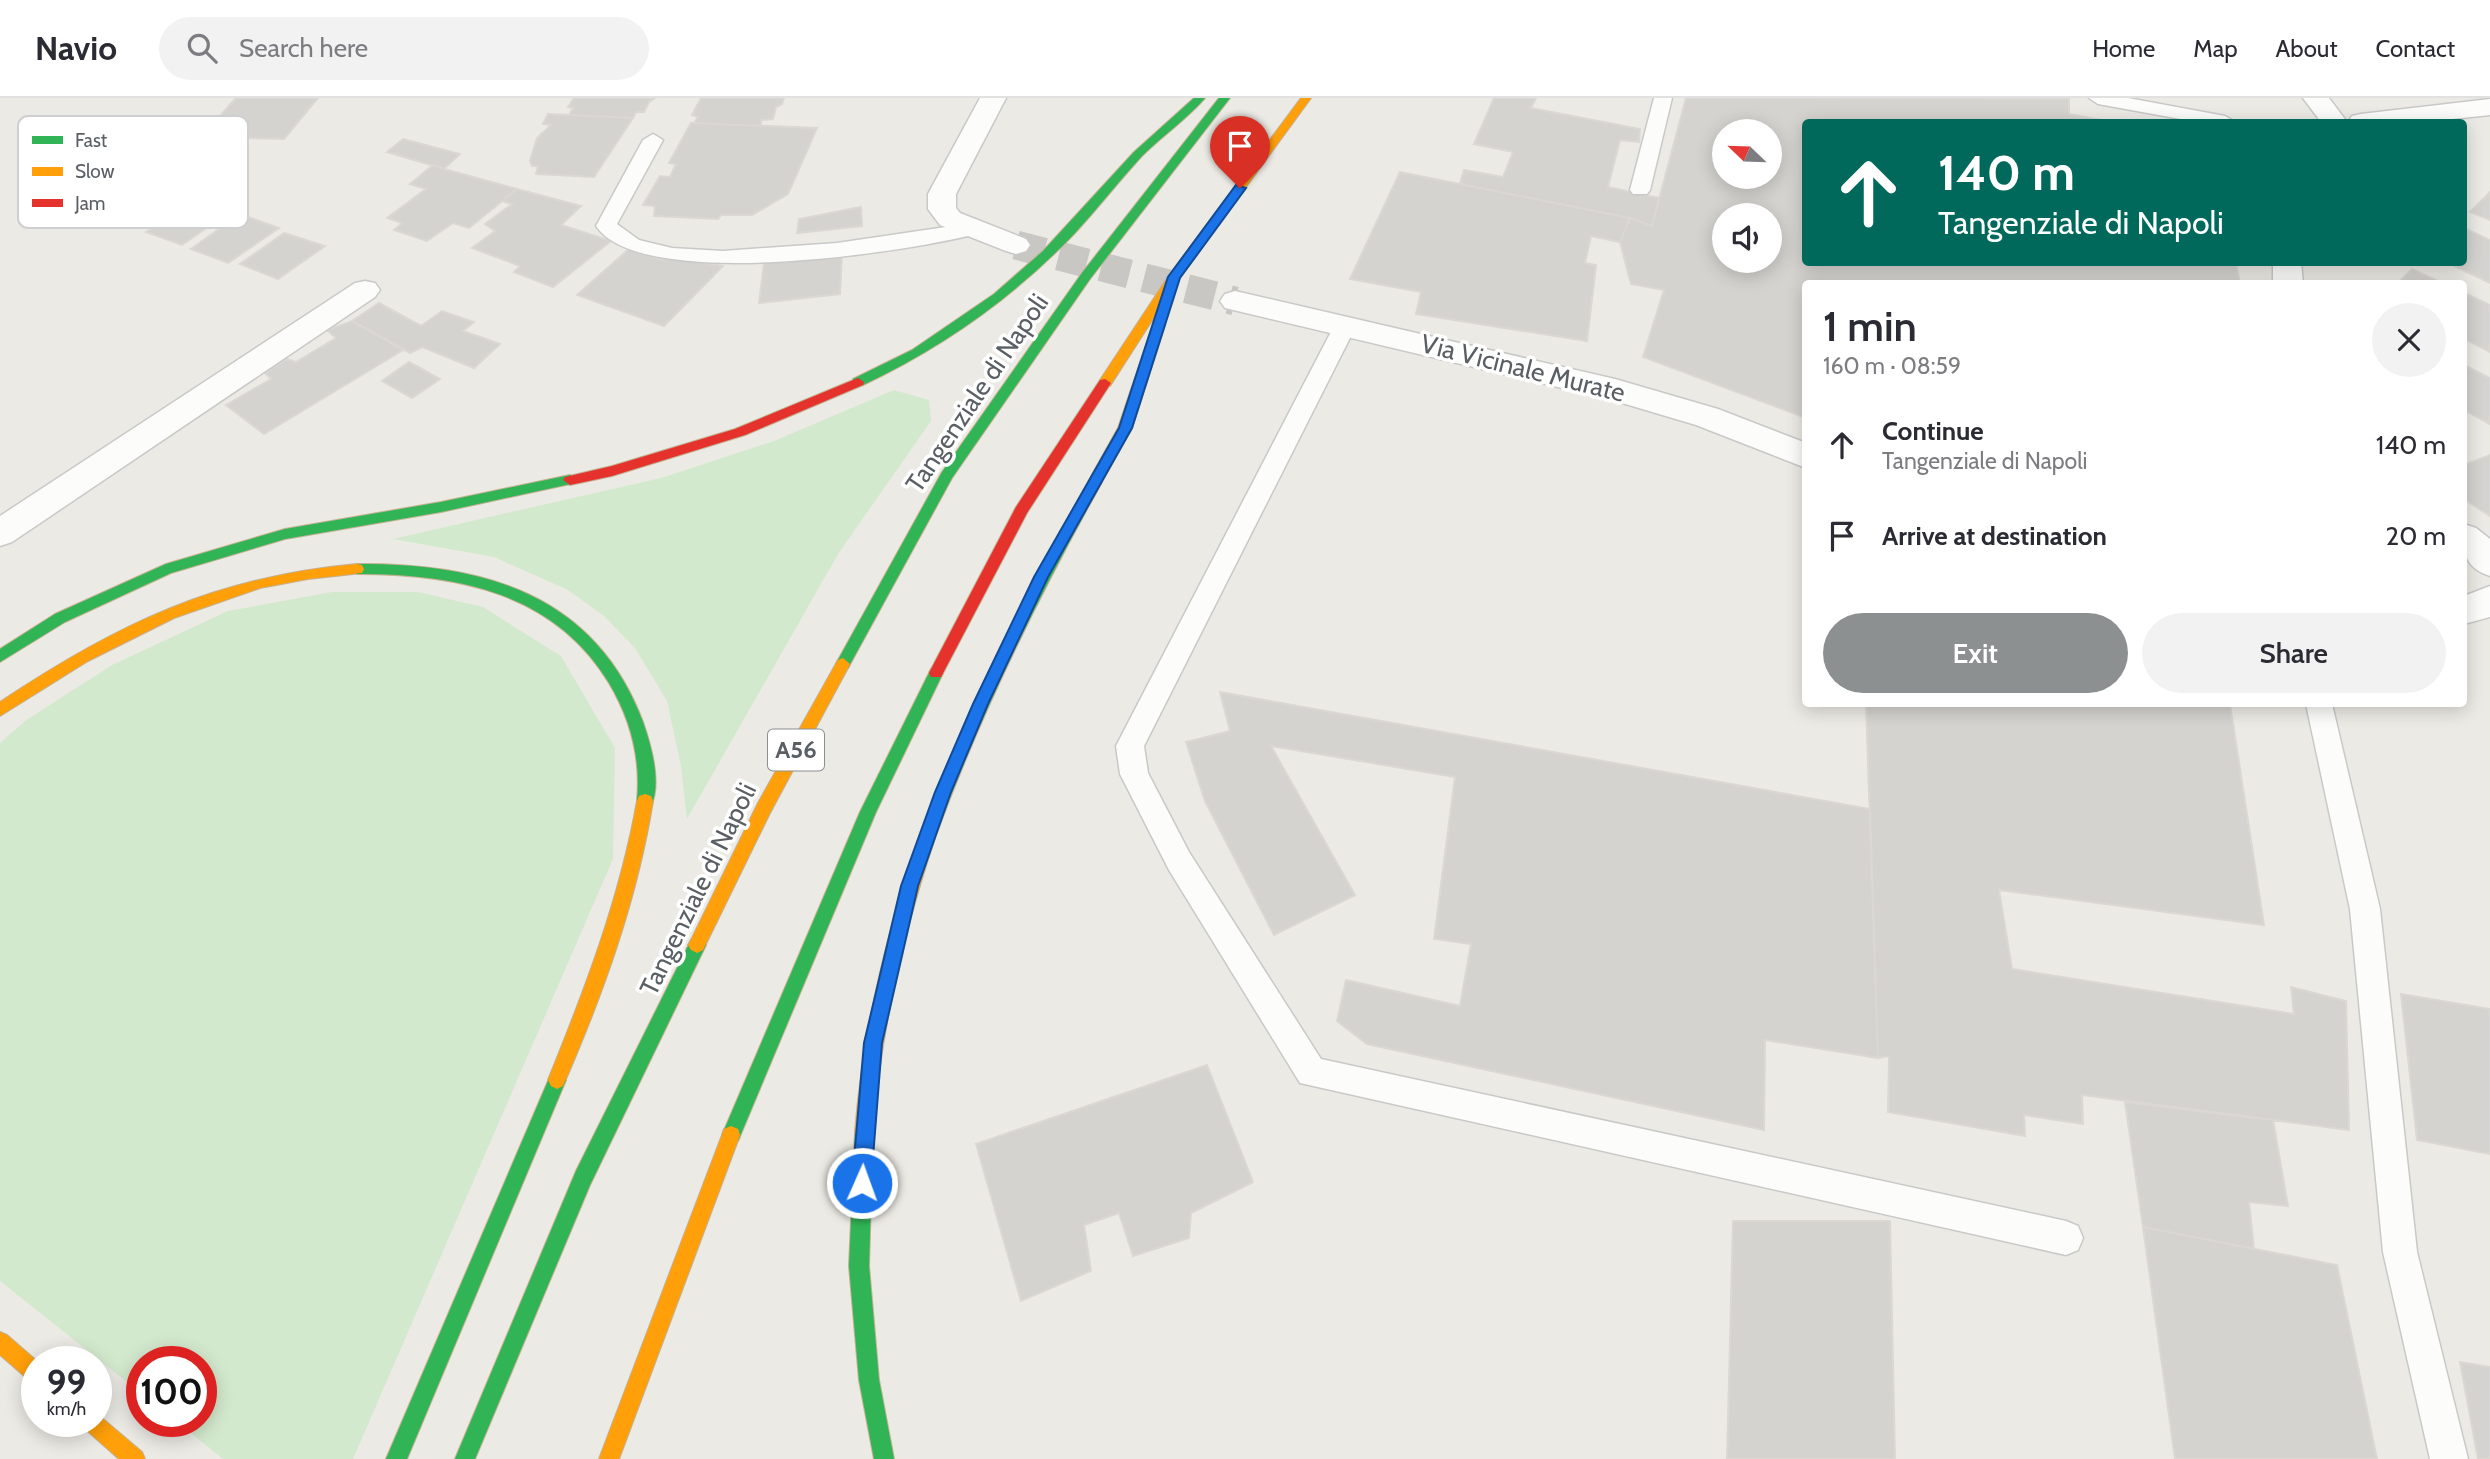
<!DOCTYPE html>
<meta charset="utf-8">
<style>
body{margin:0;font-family:Cabin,sans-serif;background:#f2f2f3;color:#2b2b33;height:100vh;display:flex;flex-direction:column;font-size:26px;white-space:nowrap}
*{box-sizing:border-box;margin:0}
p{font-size:23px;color:#7c7c81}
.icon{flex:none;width:38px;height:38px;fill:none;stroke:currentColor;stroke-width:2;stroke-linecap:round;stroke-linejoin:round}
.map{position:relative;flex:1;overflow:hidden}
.details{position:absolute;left:1802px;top:182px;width:665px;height:427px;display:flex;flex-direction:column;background:#fff;border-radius:7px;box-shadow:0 4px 18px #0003}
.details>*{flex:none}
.guide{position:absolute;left:1802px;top:21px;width:665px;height:147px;border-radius:7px;box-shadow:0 4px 18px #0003;background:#00695c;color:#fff;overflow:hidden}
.needle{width:46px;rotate:293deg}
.fabs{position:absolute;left:1712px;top:21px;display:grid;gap:14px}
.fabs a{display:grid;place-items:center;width:70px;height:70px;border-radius:50%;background:#fff;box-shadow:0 4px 18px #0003;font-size:35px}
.speed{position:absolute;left:21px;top:1248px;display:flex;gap:14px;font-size:35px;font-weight:700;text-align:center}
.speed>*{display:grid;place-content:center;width:91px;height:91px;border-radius:50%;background:#fff;box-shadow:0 4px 18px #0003;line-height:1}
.speed small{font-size:18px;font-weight:400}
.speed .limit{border:10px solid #d22;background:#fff;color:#111}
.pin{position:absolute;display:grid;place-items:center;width:60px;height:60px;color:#fff;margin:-72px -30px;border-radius:50% 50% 50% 0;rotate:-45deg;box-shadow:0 0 7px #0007}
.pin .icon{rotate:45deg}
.me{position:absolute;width:77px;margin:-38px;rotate:2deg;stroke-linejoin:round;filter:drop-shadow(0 0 5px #0008)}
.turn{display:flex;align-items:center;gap:24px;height:147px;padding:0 21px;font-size:32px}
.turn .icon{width:91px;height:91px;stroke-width:2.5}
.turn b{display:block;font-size:49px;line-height:60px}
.round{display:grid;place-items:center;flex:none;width:74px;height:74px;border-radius:37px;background:#f2f2f3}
.overview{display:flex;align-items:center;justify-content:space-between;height:119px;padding:0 21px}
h1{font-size:42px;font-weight:600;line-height:52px}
.action{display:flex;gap:14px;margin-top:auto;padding:14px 21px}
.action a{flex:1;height:80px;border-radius:42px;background:#8d9091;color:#fff;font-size:28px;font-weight:600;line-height:80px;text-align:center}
.action a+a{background:#f2f2f3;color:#2b2b33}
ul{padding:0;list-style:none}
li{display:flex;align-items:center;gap:21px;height:91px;padding:0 21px}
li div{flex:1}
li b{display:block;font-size:26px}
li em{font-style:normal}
header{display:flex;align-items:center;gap:42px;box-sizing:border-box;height:98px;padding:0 35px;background:#fff;border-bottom:2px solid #e1e1e2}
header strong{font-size:33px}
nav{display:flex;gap:38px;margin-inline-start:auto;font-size:24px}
.search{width:490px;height:63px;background:#f2f2f3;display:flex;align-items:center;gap:18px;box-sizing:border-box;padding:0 24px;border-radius:38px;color:#7c7c81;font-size:26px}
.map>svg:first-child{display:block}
.green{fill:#d3e9cd}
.building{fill:#d4d3cf;stroke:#dbd8d4;stroke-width:2;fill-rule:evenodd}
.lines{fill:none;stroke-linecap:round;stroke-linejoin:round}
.street-tunnel{stroke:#c8c7c4;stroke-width:29;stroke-dasharray:29 15;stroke-linecap:butt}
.lane-casing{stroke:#c9c9c9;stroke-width:3}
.street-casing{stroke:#c9c9c9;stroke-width:3}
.fast-casing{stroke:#c3b192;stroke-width:2}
.slow-casing{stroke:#c3b192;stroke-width:2}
.jam-casing{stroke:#c3b192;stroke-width:2}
.lane{fill:#fcfcfb;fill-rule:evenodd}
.street{fill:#fcfcfb;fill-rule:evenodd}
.fast{fill:#30b455;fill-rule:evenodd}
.slow{fill:#ff9f0a;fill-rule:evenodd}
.jam{fill:#e5322d;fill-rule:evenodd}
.route{fill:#1a73e8;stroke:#114b97;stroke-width:2}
.labels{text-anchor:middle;stroke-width:7;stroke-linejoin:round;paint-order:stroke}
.shield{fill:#fff;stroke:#8c8f92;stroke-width:2}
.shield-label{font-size:24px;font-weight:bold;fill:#5a5f64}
.street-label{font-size:26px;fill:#5a5f64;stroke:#fff}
.key{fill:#fff;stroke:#cecfd0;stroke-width:2}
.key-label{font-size:19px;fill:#5a5f64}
</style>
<header>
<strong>Navio</strong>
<div class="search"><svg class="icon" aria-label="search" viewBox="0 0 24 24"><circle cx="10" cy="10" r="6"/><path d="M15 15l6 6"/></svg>Search here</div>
<nav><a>Home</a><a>Map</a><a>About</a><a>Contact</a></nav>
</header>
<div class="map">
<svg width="2490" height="1361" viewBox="0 0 2490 1361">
<rect width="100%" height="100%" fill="#eceae4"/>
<path class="green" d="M894,292L929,302L931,323L838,456L687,721L681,668L667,603L635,550L604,518L568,492L494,459L393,441L661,380L774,343Z
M332,494H418L483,509L561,558L615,650L613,761L353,1361H223L176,1323H201V1264H142V1296L0,1183V645L25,623L112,567L228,513Z"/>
<path class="building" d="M236,0H318L284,41L201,39Z
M574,0H655L649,4L644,14H636L633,20L569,17L573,10L568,9Z
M701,0H784L782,6L776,9L773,21L761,22V28L694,25L698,19L692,17Z
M1494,0H1536L1531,10L1640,31L1639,44L1620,42L1608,89L1659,100L1652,128L1630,120L1460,86L1464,72L1503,79L1513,54L1474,46Z
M1686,0L2069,1V16L2111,24H1806V164H2236L2240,186H1806V320L1643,259L1664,192L1631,186L1620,144L1630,120L1652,128ZM1724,33H1769V79H1724ZM1724,117H1769V163H1724Z
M548,16L569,17L633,20L594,79L536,76L538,68H532L530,63L537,40L551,27L543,26Z
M691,25L817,30L788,96L752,117H721L718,121L654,118L655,108L643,107L660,78L670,79L676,66L669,65Z
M403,41L460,56L444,71L387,54Z
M433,67L444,71L517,91L469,130L453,125L427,143L394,132L402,125L387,120L426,91L410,86Z
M1400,74L1630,120L1620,144L1591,138L1585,165L1596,167L1587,243L1416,216L1421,194L1350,181Z
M517,91L581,108L561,127L611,143L553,189L514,174L520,168L472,150L495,133L485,126L512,106L502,103Z
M2490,94V122L2470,114Z
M197,100L231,113L182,147L146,134Z
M861,109L862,128L797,135L799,121Z
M240,116L279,130L228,165L191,151Z
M2464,130L2490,142V185L2446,164H2464Z
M284,135L325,148L278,181L240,166Z
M629,151L662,162L674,159L723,168L664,228L577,197Z
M842,156L840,196L759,205L764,165Z
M2412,171L2444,186H2397Z
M2464,195L2490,207V254L2464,241Z
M379,205L421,228L442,213L474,224L463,233L500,246L474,270L422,249L410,255L352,223Z
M352,223L403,252L264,336L226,307L271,281L265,275L287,261L296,264L336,240L327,232Z
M409,264L440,281L412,300L382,283Z
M2464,267L2490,280V326L2464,312Z
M2490,357V418L2464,401V367Z
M1220,594L1870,711L1878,960L1765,942L1764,1032L1367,946L1337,923L1346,882L1460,908L1471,846L1434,841L1455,679L1271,648L1355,797L1274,837L1205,703L1186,644L1230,633Z
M1866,606H2230L2264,827L1999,792L2012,871L2294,916L2291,889L2346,903L2349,1032L2082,997L2083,1026L2024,1017L2025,1038L1888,1014L1889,958L1878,960Z
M2401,896L2490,911V1056L2417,1042Z
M1207,967L1253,1084L1191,1115L1189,1140L1133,1158L1119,1115L1084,1127L1091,1173L1021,1203L976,1046Z
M2125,1004L2273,1022L2288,1108L2249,1104L2254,1151L2143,1129Z
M1733,1123H1890L1895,1361H1727Z
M2143,1129L2337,1167L2377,1361H2175Z
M2460,1264L2490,1269V1361H2478Z"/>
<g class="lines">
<path class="street-tunnel" d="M1016,147L1235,203"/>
<g class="lane-casing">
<path id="lane" d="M1654,0H1672L1650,92L1647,96H1633L1630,92Z
M2089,0H2128L2225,18L2235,24H2197L2098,6Z
M653,36L663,42L617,126L639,142L672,150L723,153L837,145L973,125L980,127L983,131L980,135C909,154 641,195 596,128L643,42Z
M1345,221L1353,223L1356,228L1144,648L1148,675L1189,754L1321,961L2066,1123L2078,1128L2083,1140L2078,1152L2066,1157L1300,985L1169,772L1120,676L1116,648L1334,228L1337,223Z
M2306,606H2332L2380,811L2417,1154L2468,1361H2430L2383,1154L2350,811Z"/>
</g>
<g class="street-casing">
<path id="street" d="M980,0H1006L956,96V110L960,115L1026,141L1030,147L1026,153L1016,156L1006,153L940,127L928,111V96Z
M2303,0H2329L2347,24H2321Z
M2490,1V17L2424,24H2348L2352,18L2361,16Z
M2273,164H2301L2303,186H2273Z
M365,183L375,185L380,192L375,199L12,444L0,448V418L355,185Z
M1235,193L1615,281L1718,311L1806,345V370L1696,327L1612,302L1225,210L1220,203L1225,196Z
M2464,426L2476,430L2490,441V478C2462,469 2464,452 2464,426Z
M2490,488V519L2464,526V498Z"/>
</g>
<g class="fast-casing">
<path id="fast" d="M1194,0H1205C1187,21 1162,38 1142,58C1119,83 1098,110 1075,135C1014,199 943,249 863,287H853V281L912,252L994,196L1043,153L1134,54Z
M1219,0H1230L1090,181L952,380L848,570H838L836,566L838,562L942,374L1082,175Z
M570,377L577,382L575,385L441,414L285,441L171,475L65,524L0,564V551L55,516L166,466L285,431L441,404Z
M1095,379L1102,384C1038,499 980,616 935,740L933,745L927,747L921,745L919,740C965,615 1024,496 1090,381Z
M357,466C483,465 595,496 643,624C651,647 662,685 651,708L645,710L639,708L637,703C641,660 631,622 609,585C554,494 456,476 357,476L350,471Z
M936,569L943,575L876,714L738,1043L731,1046L724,1043L722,1037L860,714L931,571Z
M697,839L703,842L706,847L590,1087L475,1361H455L576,1073L691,842Z
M557,973L563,976L566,982L407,1361H386L551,976Z
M864,1025L871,1028L873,1034L869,1168L879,1282L894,1361H874L859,1282L849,1168L855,1034L857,1028Z"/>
</g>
<g class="slow-casing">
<path id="slow" d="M1301,0H1311L1178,182L1110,288H1100V282L1170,176Z
M1159,223L1165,227L1132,330L1100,387H1090L1088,384L1118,330L1153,227Z
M357,466L362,467L364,471L362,475L308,481L260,490L174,520L88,563L0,618V604C117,526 215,479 357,466Z
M843,560L850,566L770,715L703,852L697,855L691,852L688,847L691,842L758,705L838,562Z
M645,696L651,698L653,703C637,802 603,896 563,988L557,991L551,988L548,982C585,891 620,800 637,703L639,698Z
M927,733L933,735L935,740C903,836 880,933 873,1034L871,1040L864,1043L857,1040L855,1034C863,933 886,836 919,740L921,735Z
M731,1028L738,1031L740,1037L619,1361H599L722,1037L724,1031Z
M0,1234L7,1237L38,1264L37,1286L30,1283L0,1257Z
M96,1315L142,1354L145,1361H119L84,1330L81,1323H96Z"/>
</g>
<g class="jam-casing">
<path id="jam" d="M858,280L864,284L863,287L745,337L612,378L570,387L563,382L565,379L612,368L735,331Z
M1105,281L1111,285L1027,415L941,579H931L929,575L1016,409L1100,282Z"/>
</g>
<use href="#lane" class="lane"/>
<use href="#street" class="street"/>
<use href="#fast" class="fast"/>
<use href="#slow" class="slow"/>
<use href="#jam" class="jam"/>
</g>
<path class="route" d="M1236,87L1246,90L1180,180L1132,330L1048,479L988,606L951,694L918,788L882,945L871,1085L869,1092L862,1095L855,1092L852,1085L864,945L901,788L935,694L973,606L1034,479L1119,330L1168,179Z"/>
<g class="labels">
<rect class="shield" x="768" y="631.5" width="56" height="41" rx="5"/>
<g class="shield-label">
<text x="796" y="660">A56</text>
</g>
<g class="street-label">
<text transform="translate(1523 270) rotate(14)" y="9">Via Vicinale Murate</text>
<text transform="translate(977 295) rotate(-56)" y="9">Tangenziale di Napoli</text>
<text transform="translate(698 791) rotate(-64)" y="9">Tangenziale di Napoli</text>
</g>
</g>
<rect x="18" y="18" width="230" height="112" rx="10" class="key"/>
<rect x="32" y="38" width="31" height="8" fill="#30b455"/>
<rect x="32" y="69" width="31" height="9" fill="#ff9f0a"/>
<rect x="32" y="101" width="31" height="8" fill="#e5322d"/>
<g class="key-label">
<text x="75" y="49">Fast</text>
<text x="75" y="80">Slow</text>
<text x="75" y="112">Jam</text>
</g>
</svg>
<div class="fabs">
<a><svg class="needle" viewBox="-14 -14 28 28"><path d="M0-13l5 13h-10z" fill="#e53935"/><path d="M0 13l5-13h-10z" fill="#7c7c81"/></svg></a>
<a><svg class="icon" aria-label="sound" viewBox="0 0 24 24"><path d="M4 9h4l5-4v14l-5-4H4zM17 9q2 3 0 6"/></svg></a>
</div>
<div class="speed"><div>99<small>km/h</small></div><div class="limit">100</div></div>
<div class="pin" style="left:1240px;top:90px;background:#d93025"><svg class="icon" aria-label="arrive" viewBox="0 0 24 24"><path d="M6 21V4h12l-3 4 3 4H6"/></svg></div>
<svg class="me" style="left:862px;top:1085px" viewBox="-20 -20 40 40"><circle r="17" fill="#1a73e8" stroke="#fff" stroke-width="3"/><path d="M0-11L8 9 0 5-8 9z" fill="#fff"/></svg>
<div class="guide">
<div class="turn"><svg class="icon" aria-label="ahead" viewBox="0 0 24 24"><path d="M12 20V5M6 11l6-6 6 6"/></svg><div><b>140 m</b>Tangenziale di Napoli</div></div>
</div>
<section class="details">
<div class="overview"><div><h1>1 min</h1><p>160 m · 08:59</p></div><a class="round"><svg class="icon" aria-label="close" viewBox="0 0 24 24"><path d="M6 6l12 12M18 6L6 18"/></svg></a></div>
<ul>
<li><svg class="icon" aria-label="ahead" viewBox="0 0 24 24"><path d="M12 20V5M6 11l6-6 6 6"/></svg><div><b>Continue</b><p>Tangenziale di Napoli</p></div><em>140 m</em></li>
<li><svg class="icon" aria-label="arrive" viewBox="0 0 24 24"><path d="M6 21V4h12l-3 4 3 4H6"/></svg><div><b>Arrive at destination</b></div><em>20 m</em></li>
</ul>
<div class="action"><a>Exit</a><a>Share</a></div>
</section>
</div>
